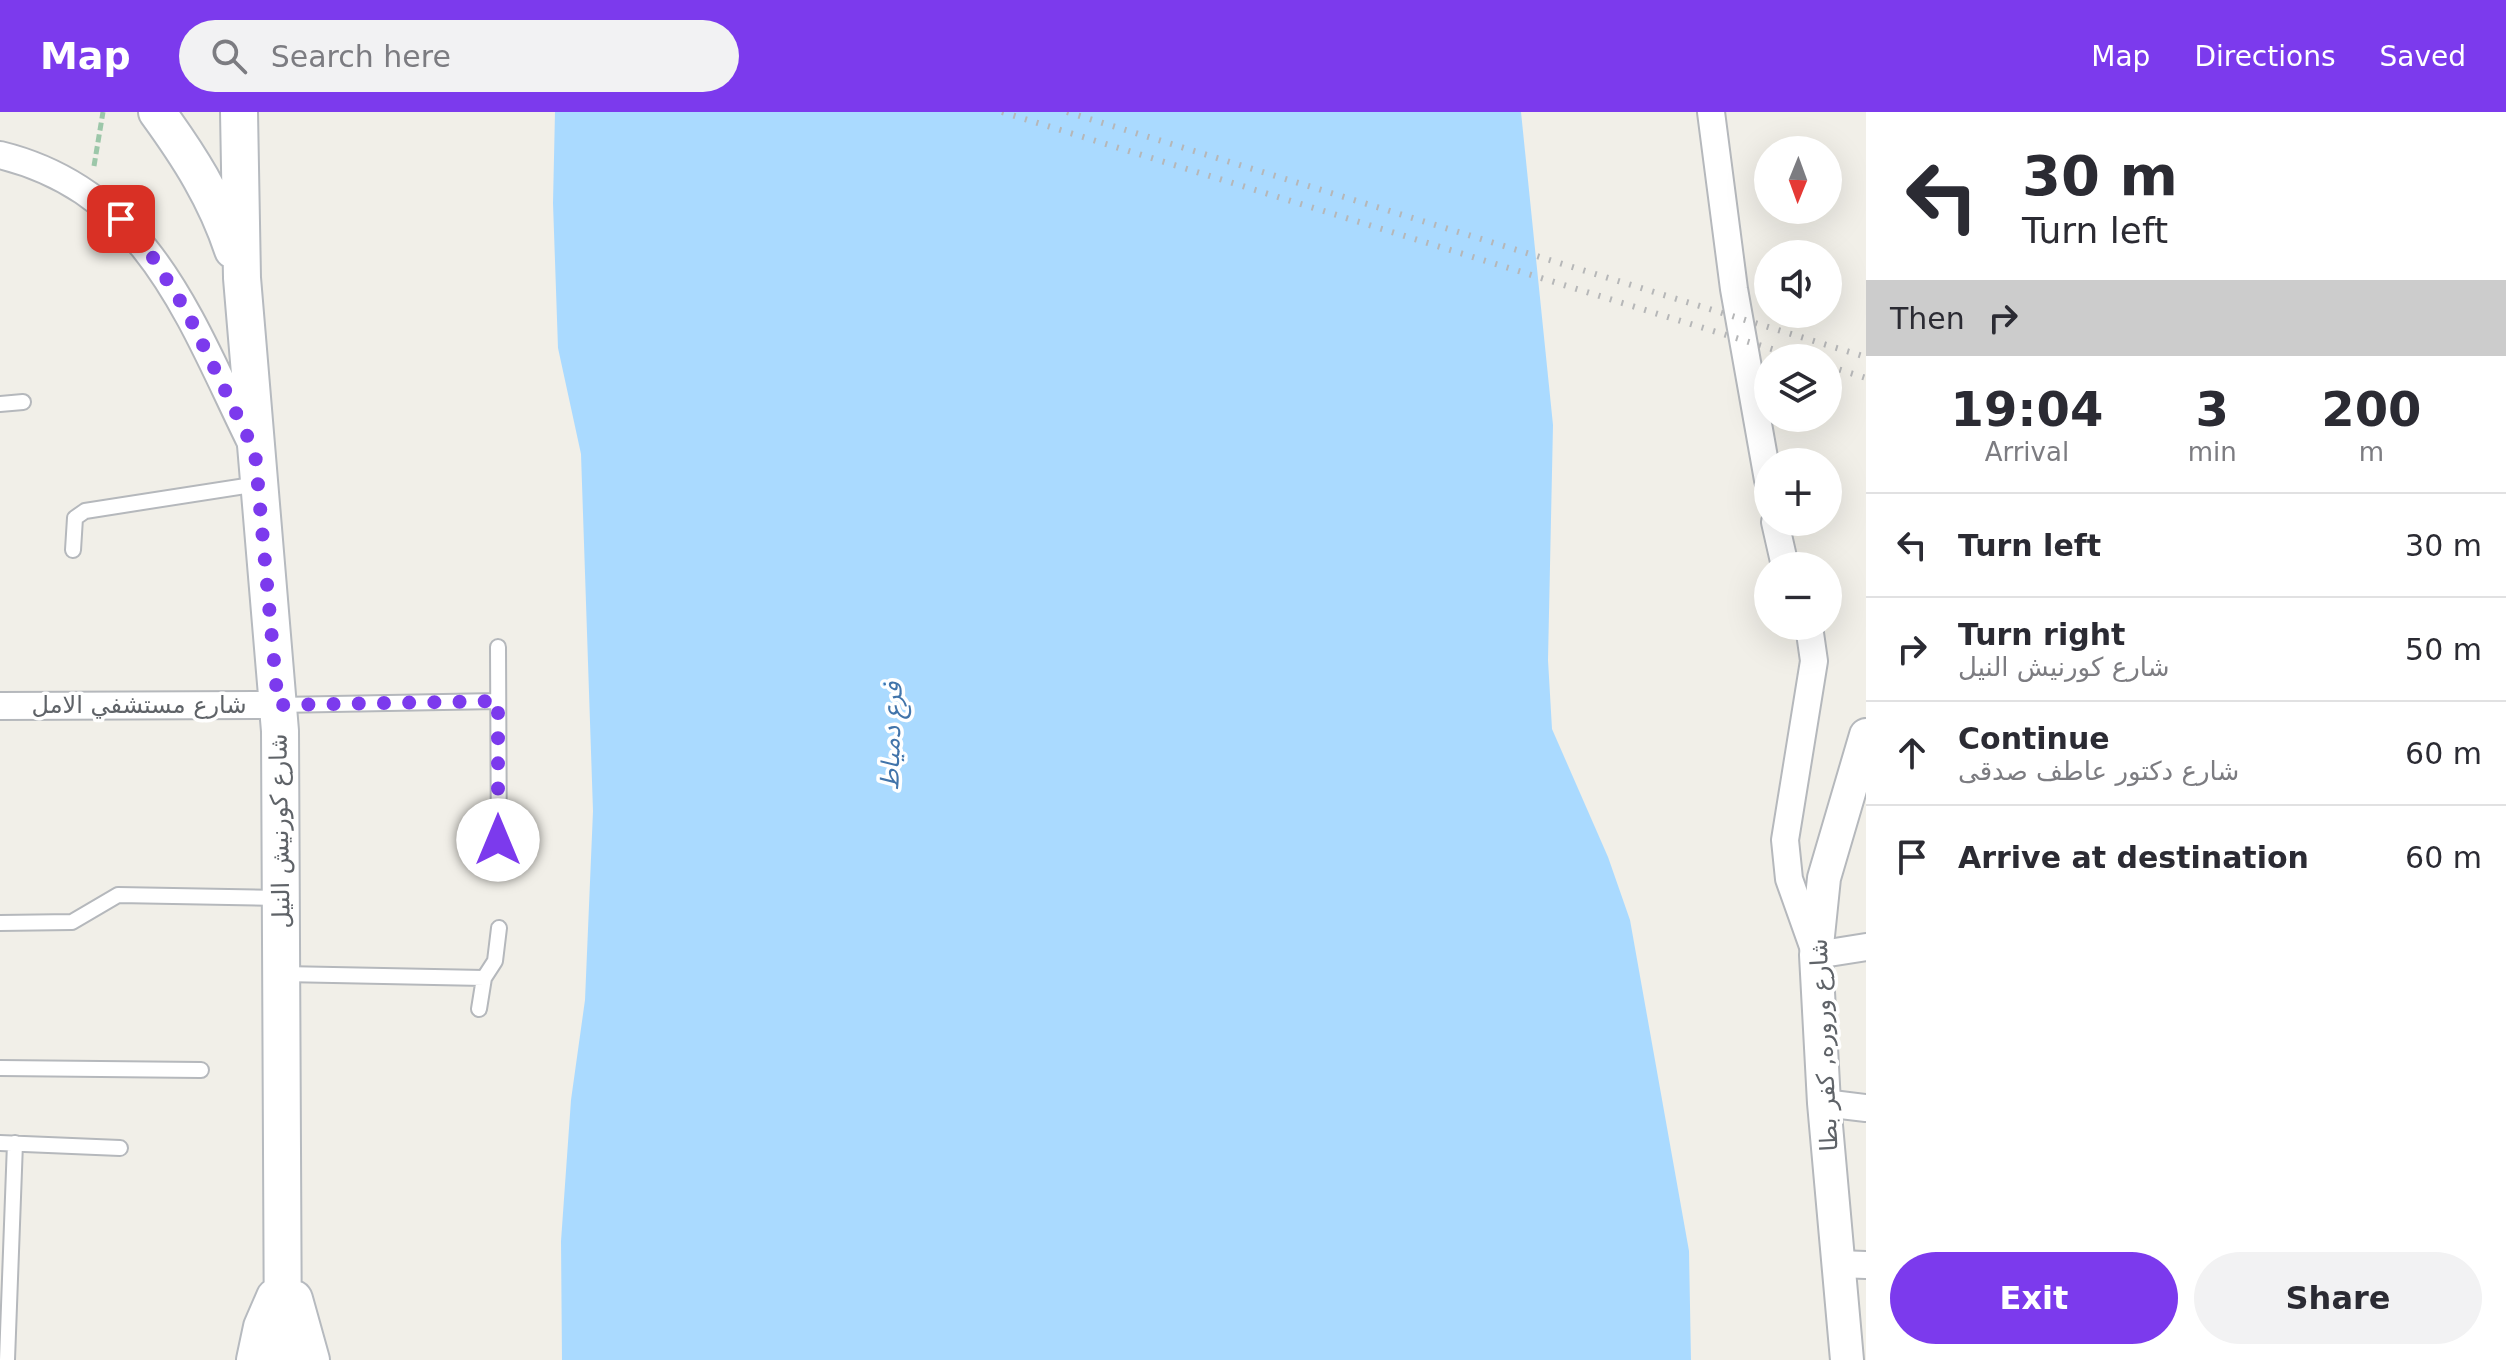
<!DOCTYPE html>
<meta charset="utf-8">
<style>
body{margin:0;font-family:"DejaVu Sans","Noto Sans Arabic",sans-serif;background:#f2f2f3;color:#2b2b33;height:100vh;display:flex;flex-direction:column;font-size:30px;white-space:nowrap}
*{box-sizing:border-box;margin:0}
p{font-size:26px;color:#7c7c81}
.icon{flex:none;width:44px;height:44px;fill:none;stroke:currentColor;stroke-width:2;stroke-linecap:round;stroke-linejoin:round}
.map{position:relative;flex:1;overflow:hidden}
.panel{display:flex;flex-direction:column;background:#fff;width:640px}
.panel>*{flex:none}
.banner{background:#fff;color:#2b2b33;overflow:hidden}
.needle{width:52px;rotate:181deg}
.fabs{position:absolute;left:1754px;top:24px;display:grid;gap:16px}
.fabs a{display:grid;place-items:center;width:88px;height:88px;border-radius:50%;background:#fff;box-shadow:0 8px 32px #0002;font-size:40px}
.pin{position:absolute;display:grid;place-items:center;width:68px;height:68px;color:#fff;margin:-34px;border-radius:16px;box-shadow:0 4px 12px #0006}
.me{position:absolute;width:88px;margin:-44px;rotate:0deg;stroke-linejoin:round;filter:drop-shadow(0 0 6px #0008)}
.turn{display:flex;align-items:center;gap:28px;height:168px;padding:0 24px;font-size:36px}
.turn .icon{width:104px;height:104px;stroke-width:2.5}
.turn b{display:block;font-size:56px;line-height:68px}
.then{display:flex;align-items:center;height:76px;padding:0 24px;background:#0003;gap:16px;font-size:30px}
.eta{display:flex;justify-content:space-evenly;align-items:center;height:136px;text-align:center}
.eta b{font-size:48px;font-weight:600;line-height:56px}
.button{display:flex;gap:16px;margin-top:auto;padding:16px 24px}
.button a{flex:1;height:92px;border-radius:48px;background:#7c3aed;color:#fff;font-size:32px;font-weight:600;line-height:92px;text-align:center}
.button a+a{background:#f2f2f3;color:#2b2b33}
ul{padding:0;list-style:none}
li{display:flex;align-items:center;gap:24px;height:104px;padding:0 24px;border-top:2px solid #e1e1e2}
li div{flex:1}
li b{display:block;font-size:30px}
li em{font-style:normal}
header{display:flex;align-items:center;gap:48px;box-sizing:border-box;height:112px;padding:0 40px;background:#7c3aed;color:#fff}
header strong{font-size:38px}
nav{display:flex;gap:44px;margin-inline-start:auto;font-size:28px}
.search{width:560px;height:72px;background:#f2f2f3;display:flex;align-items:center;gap:20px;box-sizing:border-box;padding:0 28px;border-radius:44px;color:#7c7c81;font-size:30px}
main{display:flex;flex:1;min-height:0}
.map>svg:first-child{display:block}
.water{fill:#aadaff}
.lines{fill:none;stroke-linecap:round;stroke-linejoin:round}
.service-casing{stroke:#b5b8bc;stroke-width:18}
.minor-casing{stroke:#b5b8bc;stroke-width:30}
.tertiary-casing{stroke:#b5b8bc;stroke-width:36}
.secondary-casing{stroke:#b6babf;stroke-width:40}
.path{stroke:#9cc7a9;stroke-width:5;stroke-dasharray:8 4;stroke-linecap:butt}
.service{stroke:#fff;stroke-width:14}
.minor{stroke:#fff;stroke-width:26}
.tertiary{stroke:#fff;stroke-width:32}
.secondary{stroke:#fff;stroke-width:36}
.rail{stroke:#b6b7b8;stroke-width:6;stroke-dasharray:2 10;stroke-linecap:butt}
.route{stroke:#7c3aed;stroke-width:14;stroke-dasharray:0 25.2}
.labels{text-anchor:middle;stroke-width:7;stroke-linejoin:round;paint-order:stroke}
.street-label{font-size:24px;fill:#5f6368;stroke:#fff}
.water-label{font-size:26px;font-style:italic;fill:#4174aa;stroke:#fff}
</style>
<header>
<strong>Map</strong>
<div class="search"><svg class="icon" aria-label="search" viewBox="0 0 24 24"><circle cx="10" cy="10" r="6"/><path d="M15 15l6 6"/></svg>Search here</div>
<nav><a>Map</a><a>Directions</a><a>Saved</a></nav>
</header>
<main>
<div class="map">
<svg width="1866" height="1248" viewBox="0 0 1866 1248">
<rect width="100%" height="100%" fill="#f1efe8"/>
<path class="water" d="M555,0H1521L1553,313L1548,548L1552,617L1608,745L1630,808L1689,1139L1691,1248H562L561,1129L571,988L585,888L593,699L581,342L558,236L553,91Z"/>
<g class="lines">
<g class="service-casing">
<path id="service" d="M0,292L23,290
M73,438L75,406L85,399L258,372
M498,535L499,755
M278,593L498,589
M0,811L72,810L118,783L279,786
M283,862L484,866
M479,897L484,866L495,849L499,816
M0,956L201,958
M0,1031L120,1036
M7,1248L15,1031"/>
</g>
<g class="minor-casing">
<path id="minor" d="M1711,0L1734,177L1768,368
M0,43C147,79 190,207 250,329
M1775,410L1785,454
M1809,514L1814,549L1785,728L1789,767L1816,843L1866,835
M0,594L278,593
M1824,991L1866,996
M1838,1152L1866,1153"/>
</g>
<g class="tertiary-casing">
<path id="tertiary" d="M1847,1248L1824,991L1816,843L1824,766L1866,623"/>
</g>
<g class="secondary-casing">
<path id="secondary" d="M157,0C189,44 216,86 233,138
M239,0L242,166L280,619L283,1248
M294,1187L311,1248
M255,1248L262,1215L275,1185"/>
</g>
<path class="path" d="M94,54L103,0"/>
<use href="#service" class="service"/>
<use href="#minor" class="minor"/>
<use href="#tertiary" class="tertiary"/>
<use href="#secondary" class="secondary"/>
<path class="rail" d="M1002,0L1801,246
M1067,0L1866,245
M1828,254L1866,266"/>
</g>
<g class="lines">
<path class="route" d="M121,107L150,141L187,200L255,340L278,593L498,589V728"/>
</g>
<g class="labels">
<g class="street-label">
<text x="139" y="601">شارع مستشفي الامل</text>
<text transform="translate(280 719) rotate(-91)" y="8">شارع كورنيش النيل</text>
<text transform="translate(1824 933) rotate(-93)" y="8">شارع وروره, كفر بطا</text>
</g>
<g class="water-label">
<text transform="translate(891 624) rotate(-88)" y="9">فرع دمياط</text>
</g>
</g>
</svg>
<div class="fabs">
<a><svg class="needle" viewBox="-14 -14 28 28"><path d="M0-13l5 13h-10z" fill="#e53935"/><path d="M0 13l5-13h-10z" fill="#7c7c81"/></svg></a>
<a><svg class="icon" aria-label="sound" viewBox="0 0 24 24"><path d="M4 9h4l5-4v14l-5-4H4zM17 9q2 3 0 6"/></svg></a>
<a><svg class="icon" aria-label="layers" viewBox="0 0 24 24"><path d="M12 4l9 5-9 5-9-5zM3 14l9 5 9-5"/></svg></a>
<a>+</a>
<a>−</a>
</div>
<div class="pin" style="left:121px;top:107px;background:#d93025"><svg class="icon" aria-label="arrive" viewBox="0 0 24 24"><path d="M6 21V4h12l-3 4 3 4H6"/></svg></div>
<svg class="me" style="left:498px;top:728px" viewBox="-20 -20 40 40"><circle r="19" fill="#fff"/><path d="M0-13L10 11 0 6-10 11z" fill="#7c3aed"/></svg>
</div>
<section class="panel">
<div class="banner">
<div class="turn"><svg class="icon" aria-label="left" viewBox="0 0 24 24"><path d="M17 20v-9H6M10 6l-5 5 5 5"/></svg><div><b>30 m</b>Turn left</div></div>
<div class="then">Then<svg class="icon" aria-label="right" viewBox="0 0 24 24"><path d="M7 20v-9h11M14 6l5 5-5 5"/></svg></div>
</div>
<div class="eta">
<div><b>19:04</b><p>Arrival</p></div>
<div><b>3</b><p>min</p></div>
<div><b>200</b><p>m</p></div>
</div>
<ul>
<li><svg class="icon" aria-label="left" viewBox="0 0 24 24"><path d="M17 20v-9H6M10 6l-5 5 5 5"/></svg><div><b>Turn left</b></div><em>30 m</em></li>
<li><svg class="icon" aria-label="right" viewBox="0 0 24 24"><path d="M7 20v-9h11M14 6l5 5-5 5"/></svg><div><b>Turn right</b><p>شارع كورنيش النيل</p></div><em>50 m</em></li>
<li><svg class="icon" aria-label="ahead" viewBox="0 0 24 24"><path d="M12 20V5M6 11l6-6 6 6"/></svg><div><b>Continue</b><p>شارع دكتور عاطف صدقى</p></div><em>60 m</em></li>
<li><svg class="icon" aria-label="arrive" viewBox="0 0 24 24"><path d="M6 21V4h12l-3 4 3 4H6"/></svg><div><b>Arrive at destination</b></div><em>60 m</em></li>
</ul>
<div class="button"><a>Exit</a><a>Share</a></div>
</section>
</main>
